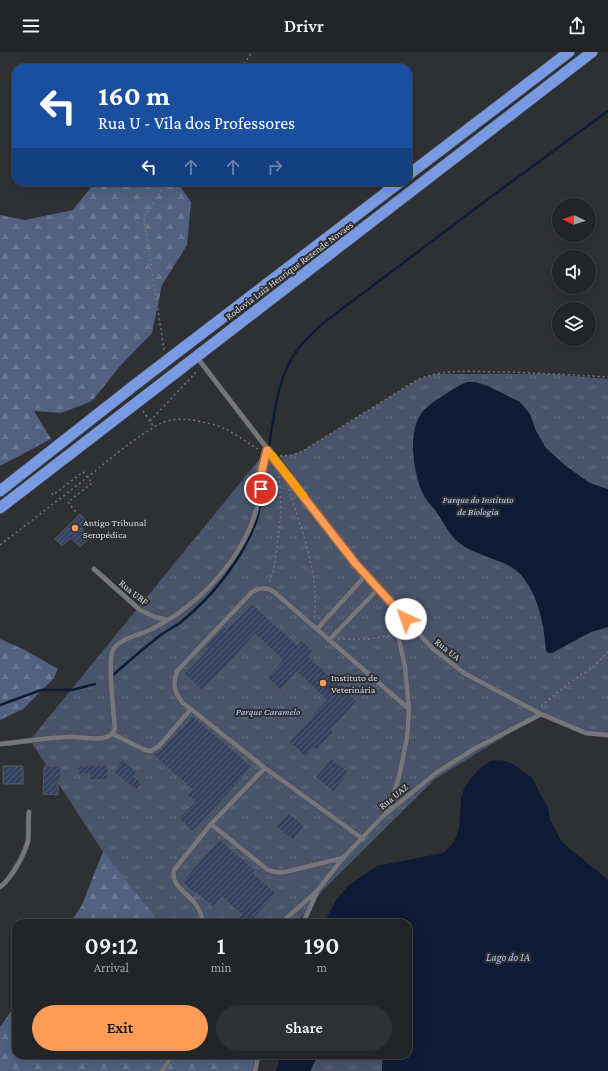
<!DOCTYPE html>
<meta charset="utf-8">
<style>
body{margin:0;font-family:"Crimson Pro",serif;background:#2e3033;color:#f1f3f6;height:100vh;display:flex;flex-direction:column;font-size:15px;white-space:nowrap}
*{box-sizing:border-box;margin:0}
p{font-size:13px;color:#a2a4a7}
.icon{flex:none;width:22px;height:22px;fill:none;stroke:currentColor;stroke-width:2;stroke-linecap:round;stroke-linejoin:round}
.map{position:relative;flex:1;overflow:hidden}
.details{position:absolute;left:12px;top:867px;width:400px;height:140px;display:flex;flex-direction:column;background:#222427;border-radius:12px;box-shadow:0 4px 16px #0002,0 0 0 1px #3f4144}
.details>*{flex:none}
.banner{position:absolute;left:12px;top:12px;width:400px;height:122px;border-radius:12px;box-shadow:0 4px 16px #0002,0 0 0 1px #3f4144;background:#1a4fa0;color:#fff;overflow:hidden}
.needle{width:26px;rotate:274deg}
.fabs{position:absolute;left:552px;top:146px;display:grid;gap:8px}
.fabs a{display:grid;place-items:center;width:44px;height:44px;border-radius:50%;background:#222427;box-shadow:0 4px 16px #0002,0 0 0 1px #3f4144;font-size:20px}
.pin{position:absolute;display:grid;place-items:center;width:34px;height:34px;color:#fff;margin:-17px;border:2px solid #fff;border-radius:50%;box-shadow:0 1px 4px #0007}
.me{position:absolute;width:44px;margin:-22px;rotate:318deg;stroke-linejoin:round;filter:drop-shadow(0 0 3px #0008)}
.turn{display:flex;align-items:center;gap:14px;height:84px;padding:0 20px;font-size:18px}
.turn .icon{width:52px;height:52px;stroke-width:2.5}
.turn b{display:block;font-size:28px;line-height:34px}
.lanes{display:flex;align-items:center;height:38px;padding:0 20px;background:#0003;justify-content:center;gap:20px;direction:ltr}
.lanes .off{opacity:.35}
.eta{display:flex;justify-content:space-evenly;align-items:center;height:68px;text-align:center}
.eta b{font-size:24px;font-weight:600;line-height:28px}
.primary-button{display:flex;gap:8px;margin-top:auto;padding:8px 20px}
.primary-button a{flex:1;height:46px;border-radius:24px;background:#fd9c56;color:#111;font-size:16px;font-weight:600;line-height:46px;text-align:center}
.primary-button a+a{background:#2e3033;color:#f1f3f6}
header{display:flex;justify-content:space-between;align-items:center;height:52px;padding:0 20px;background:#222427;font-size:18px;font-weight:600}
.map>svg:first-child{display:block}
.forest{fill:url(#forest-firs)}
.park{fill:url(#park-tufts)}
.water{fill:#0f1b35}
.lines{fill:none;stroke-linecap:round;stroke-linejoin:round}
.stream{stroke:#0f1b35;stroke-width:2.5}
.building{fill:url(#building-hatch);stroke:#56585d}
.service-casing{stroke:#4d4e51;stroke-width:5.5}
.trunk-casing{stroke:#4d4e51;stroke-width:12}
.path{stroke:#747578;stroke-width:1.5;stroke-dasharray:2 3;stroke-linecap:butt}
.service{stroke:#75777c;stroke-width:4.5}
.trunk{stroke:#789ae2;stroke-width:11}
.route-casing{stroke:#a46538;stroke-width:10}
.route{stroke:#fd9c56;stroke-width:7}
.slow{stroke:#f59e0b;stroke-width:7}
.poi-dot{fill:#fd9c56;stroke:#2e3034;stroke-width:1.5}
.labels{text-anchor:middle;stroke-width:4;stroke-linejoin:round;paint-order:stroke}
.street-label{font-size:10px;fill:#d7d8da;stroke:#2e3034}
.park-label{font-size:10px;font-style:italic;fill:#b9cffc;stroke:#2e3034}
.poi-label{font-size:10px;fill:#d7d8da;stroke:#2e3034;text-anchor:start}
.water-label{font-size:11px;font-style:italic;fill:#a7c2f9;stroke:#2e3034}
</style>
<header><svg class="icon" aria-label="menu" viewBox="0 0 24 24"><path d="M4 6h16M4 12h16M4 18h16"/></svg>Drivr<svg class="icon" aria-label="share" viewBox="0 0 24 24"><path d="M12 15V3M7 8l5-5 5 5M5 13v7h14v-7"/></svg></header>
<div class="map">
<svg width="608" height="1019" viewBox="0 0 608 1019">
<defs>
<pattern id="forest-firs" width="22" height="20" patternUnits="userSpaceOnUse"><rect width="22" height="20" fill="#526180"/><path d="M5 1l3.5 6h-7zM16 11l3.5 6h-7z" fill="#6a7791"/></pattern>
<pattern id="park-tufts" width="24" height="20" patternUnits="userSpaceOnUse"><rect width="24" height="20" fill="#49546a"/><path d="M3 7l-1-3M5 7V3M7 7l1-3M15 17l-1-3M17 17v-4M19 17l1-3" fill="none" stroke="#626c7f"/></pattern>
<pattern id="building-hatch" width="6" height="6" patternUnits="userSpaceOnUse"><rect width="6" height="6" fill="#344260"/><path d="M-1 1l2-2M0 6l6-6M5 7l2-2" fill="none" stroke="#515d76"/></pattern>
</defs>
<rect width="100%" height="100%" fill="#2e3034"/>
<path class="forest" d="M95,130H177L191,150L187,193L162,233L152,281L121,313L92,349L61,361L34,359L51,387L0,414V163L25,168L73,158Z
M0,587L23,597L58,617L54,626L23,657L0,668Z
M128,739L225,871H70L82,853L98,812Z
M16,952V1003H254L253,1019H0V975Z"/>
<path class="park" d="M434,322H549L608,327V683L586,681L541,662L435,727L324,837L297,871H160L101,797L30,688L267,398L316,457L279,404L292,403L301,400L417,328Z
M318,1003H383L382,1019H310Z"/>
<path class="water" d="M467,330H475L488,334L520,350L530,362L536,379L546,396L566,414L590,431L608,437V575L591,580L552,601H548L546,598C544,573 539,545 522,524C507,506 477,506 458,490C449,482 444,471 437,461C433,454 426,449 423,442C418,431 416,421 414,410C412,393 412,371 424,358C430,352 437,347 444,343C452,338 459,333 467,330Z
M501,708L513,712L532,726L548,756L550,768L562,790L608,828V1019H382L383,1003H408V871H324L336,848L349,833L377,814L443,801L454,790L459,776L461,746L465,734L479,717L491,709Z
M281,1003H318L310,1019H276Z"/>
<g class="lines">
<path class="stream" d="M269,396C274,363 277,325 298,297C305,288 314,280 322,272L484,150L608,59
M113,623C129,609 145,595 162,582C168,578 174,575 180,571C213,544 243,507 257,467C261,452 263,437 265,422
M0,653L41,638H72L95,632"/>
</g>
<path class="building" d="M80,462L89,471L82,477L90,485L80,495L71,486L62,494L55,487Z
M251,551L297,593L302,588L314,600L309,605L357,649L331,677L334,680L317,699L314,696L306,705L289,690L326,648L297,620L280,638L267,625L283,608L255,582L203,639L184,622L208,597L205,595L224,575L227,577Z
M192,663L252,715L193,780L179,766L195,750L187,743L192,737L152,702L162,697L179,677H182Z
M331,706L349,720L333,740L316,725Z
M122,708L137,720L133,724L142,731L136,738L113,720Z
M79,713H108V728H89L90,722H78Z
M3,714H23V732H3Z
M44,714H61V730H58V743L43,742Z
M288,761L304,774L293,788L276,775Z
M219,787L256,819L254,822L276,841L250,871H233L241,862L222,845L213,855L196,840L195,842L182,830Z"/>
<g class="lines">
<g class="service-casing">
<path id="service" d="M408,78V90
M382,130L387,139
M196,304L355,511L432,596L464,621L541,662L586,681L608,683
M94,517L140,558L155,565L168,568
M317,577L366,523
M330,587L378,537
M113,682L145,698L151,699L159,694L191,657
M0,692C22,690 44,686 66,685C78,684 91,688 103,686C109,685 112,683 115,677C114,661 107,610 113,598C118,587 142,582 152,577C163,571 174,565 184,557C216,533 247,495 257,455C261,436 261,417 267,398
M386,760L390,753L399,725L407,686L409,657L405,615L398,582L397,558
M211,772L268,818C274,820 279,821 285,820L343,806
M363,787L265,716L182,650C173,638 173,632 177,619L251,541C258,535 267,535 274,540L409,657
M0,835C12,826 24,803 28,789C29,780 28,769 29,760
M203,871C202,863 199,856 194,850C186,841 170,832 174,818L211,772L265,716
M281,871L317,839L343,806L383,764L436,721L474,697L541,662
M303,871L316,842
M162,1019L172,1003
M255,1019L258,1003"/>
</g>
<g class="trunk-casing">
<path id="trunk" d="M408,123L569,0
M0,439L136,332L400,130
M0,456L592,0"/>
</g>
<path class="path" d="M241,16L252,0
M164,298L144,165L167,130
M143,359L154,375
M150,369L198,318
M280,404L292,403L301,400L417,328C444,316 475,320 504,320C539,321 573,323 608,325
M289,437C301,478 320,522 314,565
M52,441L53,443L83,420L92,431L68,450L76,460
M0,493L84,428L130,391L157,373L167,369L177,367L193,368L216,373L228,378L258,397
M270,530L274,516L281,460L279,423
M338,587H369L392,583
M541,654L573,628L591,617L608,600"/>
<use href="#service" class="service"/>
<use href="#trunk" class="trunk"/>
</g>
<g class="lines">
<g class="route-casing">
<path id="route" d="M261,437L262,418L267,398L355,511L406,567"/>
</g>
<use href="#route" class="route"/>
<path class="slow" d="M272,403L304,444"/>
</g>
<g class="poi-dot">
<circle cx="75" cy="476" r="4"/>
<circle cx="323" cy="631" r="4"/>
</g>
<g class="labels">
<g class="street-label">
<text transform="translate(289 218) rotate(-37)" y="4">Rodovia Luiz Henrique Rezende Novaes</text>
<text transform="translate(134 540) rotate(39)" y="4">Rua UBF</text>
<text transform="translate(448 597) rotate(39)" y="4">Rua UA</text>
<text transform="translate(393 744) rotate(-39)" y="4">Rua UAZ</text>
</g>
<g class="park-label">
<text x="478" y="451">Parque do Instituto<tspan x="478" dy="12">de Biologia</tspan></text>
<text x="268" y="663">Parque Caramelo</text>
</g>
<g class="poi-label">
<text x="83" y="474">Antigo Tribunal<tspan x="83" dy="12">Seropédica</tspan></text>
<text x="331" y="629">Instituto de<tspan x="331" dy="12">Veterinária</tspan></text>
</g>
<g class="water-label">
<text x="508" y="909">Lago do IA</text>
</g>
</g>
</svg>
<div class="fabs">
<a><svg class="needle" viewBox="-14 -14 28 28"><path d="M0-13l5 13h-10z" fill="#e53935"/><path d="M0 13l5-13h-10z" fill="#a2a4a7"/></svg></a>
<a><svg class="icon" aria-label="sound" viewBox="0 0 24 24"><path d="M4 9h4l5-4v14l-5-4H4zM17 9q2 3 0 6"/></svg></a>
<a><svg class="icon" aria-label="layers" viewBox="0 0 24 24"><path d="M12 4l9 5-9 5-9-5zM3 14l9 5 9-5"/></svg></a>
</div>
<div class="pin" style="left:261px;top:437px;background:#d93025"><svg class="icon" aria-label="arrive" viewBox="0 0 24 24"><path d="M6 21V4h12l-3 4 3 4H6"/></svg></div>
<svg class="me" style="left:406px;top:567px" viewBox="-20 -20 40 40"><circle r="19" fill="#fff"/><path d="M0-13L10 11 0 6-10 11z" fill="#fd9c56"/></svg>
<div class="banner">
<div class="turn"><svg class="icon" aria-label="left" viewBox="0 0 24 24"><path d="M17 20v-9H6M10 6l-5 5 5 5"/></svg><div><b>160 m</b>Rua U - Vila dos Professores</div></div>
<div class="lanes"><svg class="icon" aria-label="left" viewBox="0 0 24 24"><path d="M17 20v-9H6M10 6l-5 5 5 5"/></svg><svg class="icon off" aria-label="ahead" viewBox="0 0 24 24"><path d="M12 20V5M6 11l6-6 6 6"/></svg><svg class="icon off" aria-label="ahead" viewBox="0 0 24 24"><path d="M12 20V5M6 11l6-6 6 6"/></svg><svg class="icon off" aria-label="right" viewBox="0 0 24 24"><path d="M7 20v-9h11M14 6l5 5-5 5"/></svg></div>
</div>
<section class="details">
<div class="eta">
<div><b>09:12</b><p>Arrival</p></div>
<div><b>1</b><p>min</p></div>
<div><b>190</b><p>m</p></div>
</div>
<div class="primary-button"><a>Exit</a><a>Share</a></div>
</section>
</div>
